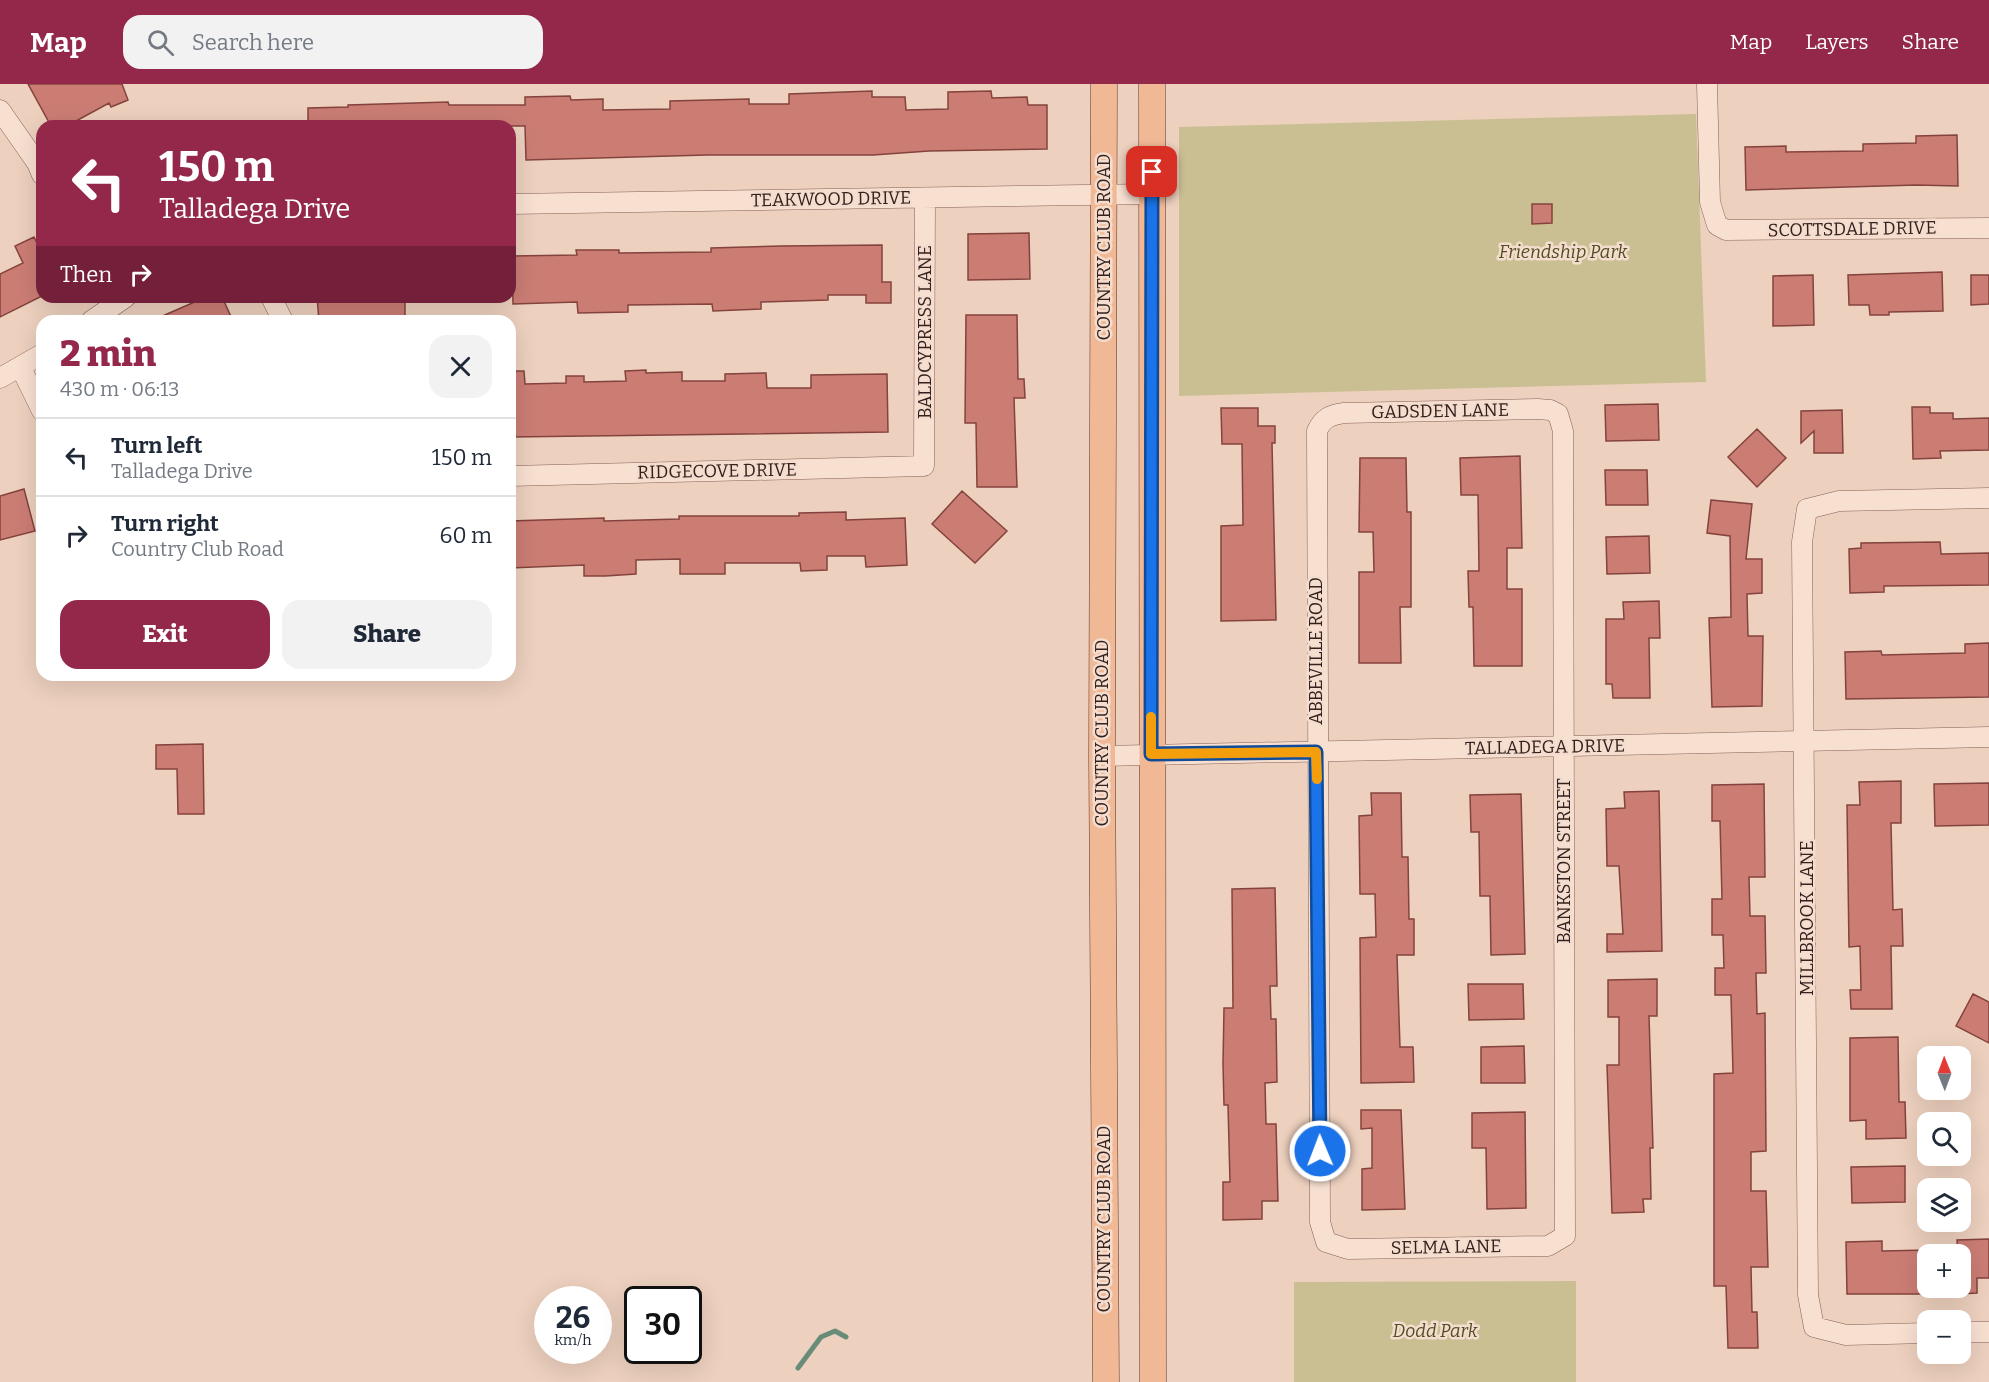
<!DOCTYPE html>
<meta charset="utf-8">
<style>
body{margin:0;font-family:Bitter,serif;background:#f2f2f3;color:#1f2937;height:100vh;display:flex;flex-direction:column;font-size:22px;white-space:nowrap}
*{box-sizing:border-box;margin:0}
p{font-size:20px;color:#747a83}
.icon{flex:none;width:33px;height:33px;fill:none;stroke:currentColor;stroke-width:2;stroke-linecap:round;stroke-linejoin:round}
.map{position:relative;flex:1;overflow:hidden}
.sheet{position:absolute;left:36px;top:231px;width:480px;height:366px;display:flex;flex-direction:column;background:#fff;border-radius:18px;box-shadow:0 6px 24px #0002}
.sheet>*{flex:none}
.hud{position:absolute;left:36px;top:36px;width:480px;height:183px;border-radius:18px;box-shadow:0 6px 24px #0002;background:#93284a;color:#fff;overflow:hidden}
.needle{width:39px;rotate:359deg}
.tools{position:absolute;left:1917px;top:962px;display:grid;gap:12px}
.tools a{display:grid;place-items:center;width:54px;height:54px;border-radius:12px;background:#fff;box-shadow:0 6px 24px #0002;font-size:30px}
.speed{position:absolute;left:534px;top:1202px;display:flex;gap:12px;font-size:30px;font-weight:700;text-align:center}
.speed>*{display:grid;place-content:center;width:78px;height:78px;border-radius:50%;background:#fff;box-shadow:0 6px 24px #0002;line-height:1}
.speed small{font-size:15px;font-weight:400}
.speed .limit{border:3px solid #111;border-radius:9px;background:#fff;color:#111}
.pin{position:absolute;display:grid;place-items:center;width:51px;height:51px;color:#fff;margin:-26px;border-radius:12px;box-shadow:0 3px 9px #0006}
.me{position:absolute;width:66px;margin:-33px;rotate:359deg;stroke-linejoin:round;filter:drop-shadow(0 0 4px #0008)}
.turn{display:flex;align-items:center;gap:21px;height:126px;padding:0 24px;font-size:27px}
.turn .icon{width:78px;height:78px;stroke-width:2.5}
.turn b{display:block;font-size:42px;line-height:51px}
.then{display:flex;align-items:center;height:57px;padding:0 24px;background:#0003;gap:12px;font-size:22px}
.round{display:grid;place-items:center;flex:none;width:63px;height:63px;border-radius:18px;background:#f2f2f3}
.head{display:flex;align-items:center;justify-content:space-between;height:102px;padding:0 24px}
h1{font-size:36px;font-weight:800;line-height:45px;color:#93284a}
.primary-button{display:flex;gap:12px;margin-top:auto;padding:12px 24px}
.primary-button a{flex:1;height:69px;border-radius:18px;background:#93284a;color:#fff;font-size:24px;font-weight:800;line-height:69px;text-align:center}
.primary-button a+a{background:#f2f2f3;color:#1f2937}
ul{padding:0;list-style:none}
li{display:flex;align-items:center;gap:18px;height:78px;padding:0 24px;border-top:2px solid #e0e1e3}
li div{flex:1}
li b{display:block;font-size:22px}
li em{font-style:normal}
header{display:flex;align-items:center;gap:36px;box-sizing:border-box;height:84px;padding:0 30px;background:#93284a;color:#fff}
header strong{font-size:28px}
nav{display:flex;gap:33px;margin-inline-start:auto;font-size:21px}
.search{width:420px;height:54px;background:#f2f2f3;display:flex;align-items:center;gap:15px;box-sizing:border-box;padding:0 21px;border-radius:18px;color:#747a83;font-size:22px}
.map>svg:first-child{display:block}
.green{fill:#cabf93}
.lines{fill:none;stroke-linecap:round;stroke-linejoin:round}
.stream{stroke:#698c78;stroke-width:5}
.building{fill:#cb7d74;stroke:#84433d;stroke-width:1.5}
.minor-casing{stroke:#856157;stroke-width:21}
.major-casing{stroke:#52322c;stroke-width:27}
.minor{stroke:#f8e0d1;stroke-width:20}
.major{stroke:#f1b895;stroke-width:26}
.route-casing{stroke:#114b97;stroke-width:15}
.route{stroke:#1a73e8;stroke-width:10}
.slow{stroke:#f59e0b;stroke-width:10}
.labels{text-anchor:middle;stroke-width:5;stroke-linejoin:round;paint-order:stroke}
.street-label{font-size:18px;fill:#34201c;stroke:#f4ddce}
.park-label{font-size:18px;font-style:italic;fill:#514e23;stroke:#f4ddce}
</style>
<header>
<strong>Map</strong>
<div class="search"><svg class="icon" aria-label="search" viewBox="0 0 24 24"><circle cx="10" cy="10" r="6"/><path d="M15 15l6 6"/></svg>Search here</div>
<nav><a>Map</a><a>Layers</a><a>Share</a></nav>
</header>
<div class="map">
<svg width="1989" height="1298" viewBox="0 0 1989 1298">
<rect width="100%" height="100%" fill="#edd0be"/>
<path class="green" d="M1696,30L1706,298L1179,312V43Z
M1576,1197V1298H1294V1198Z"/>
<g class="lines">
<path class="stream" d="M798,1284L821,1253L835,1247L846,1253"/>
</g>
<path class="building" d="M28,0H122L128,16L111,23L109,19L76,37L80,42H51Z
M872,7V13H905L906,26L948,25V8L991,7L992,14L1027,13L1028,21H1047V65L929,67L873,71H707L526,76L525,42H308V24L348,23V21L448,18L449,21H525V13L570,12L571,16L603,15V26L670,25V17L749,15V20H789V10Z
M1957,51L1958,102L1917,101L1746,106L1745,63L1786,62V68L1863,67V60L1916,59V52Z
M1532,120H1552V139L1532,140Z
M1029,149L1030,195L968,196V150Z
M34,153L42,169V212L0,233V190L23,179L15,162Z
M882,161V198H891V219H866V211H828V216L761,218V225L713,227L712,220L628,221V228L578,229L577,218L513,220L512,172L577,171L576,166H619V169L711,168V164L781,162Z
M1942,188L1943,227L1889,228V231H1870L1869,221H1849L1848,191Z
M1813,191L1814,241L1773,242V192Z
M1971,191H1989V220L1971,221Z
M206,213H222L233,237H151Z
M317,213H405V233L362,232L363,235L319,237Z
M966,231H1017L1018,295H1024L1025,314H1014L1017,403H977L976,339H965Z
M646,286V289L682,288V297H725V290L766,289L767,304H811V291L887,290L888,348L510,353V287H524L525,300L566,299V292H584V298L626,297L625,287Z
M1658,320L1659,356L1606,357L1605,321Z
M1912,323H1930V329H1953V335L1989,334V366L1940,367L1941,374L1913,375Z
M1221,324H1258V342H1275V359H1272L1276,536L1221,537V442L1243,441L1242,360H1222Z
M1842,326L1843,369H1814V347L1801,359V327Z
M1757,345L1786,374L1757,403L1728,373Z
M1520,372L1522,464H1507V505H1522V582H1474L1473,523H1469L1468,487H1479L1478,411H1461L1460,374Z
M1360,374H1406L1407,428H1411V523H1400L1401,579H1359V488H1374L1373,448H1359Z
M1605,386H1647L1648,421H1606Z
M24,405L35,447L0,456V412Z
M962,407L1007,447L975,479L932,440Z
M1711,416L1752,420L1746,475H1762V509L1747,510L1748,552H1763L1762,622L1712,623L1709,534L1731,533L1730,452L1707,449Z
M846,428V436L905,434L907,481L866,483L865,472H827V486L801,487L800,479H725V490H680V475L636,476V490L605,492H584V481L510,484V437L604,434V437L679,435V432H799V429Z
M1649,452L1650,489L1607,490L1606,453Z
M1940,458L1941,470L1989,469V501L1884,502V508L1850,509L1849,465L1861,464V459Z
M1659,517L1660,554H1649L1650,614H1613L1612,600H1606V535H1624L1623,518Z
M1989,559V613L1846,615L1845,568L1881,567L1882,571L1965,569V560Z
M203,660L204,730H178L177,685H156V661Z
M1901,697V739H1891L1893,826L1902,825L1903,862H1891L1892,925H1851L1850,906H1861L1860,862L1849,863L1847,721H1860L1859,698Z
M1989,699V741L1935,742L1934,700Z
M1764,700L1765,793H1749L1750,832H1765L1766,889H1756L1757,930L1765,929L1766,1067L1751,1068V1107H1766L1768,1183H1751L1752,1228H1757L1758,1264H1728L1726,1202H1714V990L1733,989L1731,911H1715V884H1724L1723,851H1712V815H1722L1720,737H1712V701Z
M1659,707L1662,867L1607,868V850H1623L1619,782H1607L1606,725L1625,724L1624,708Z
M1371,709H1401L1402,773H1408L1409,835H1414V871H1397L1400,963H1413L1414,998L1361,999L1360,854L1376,853L1375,810H1360L1359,732L1372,731Z
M1521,710L1525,870L1491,871L1490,812H1480L1479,748H1471L1470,711Z
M1275,804L1277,902H1270L1271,935H1276L1277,998L1265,999L1266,1040H1276L1278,1117H1262V1135L1223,1136V1098H1230L1228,1021H1224L1223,980L1224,924H1233L1232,805Z
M1657,895V932H1649L1653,1064H1650L1651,1115H1643L1644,1128L1612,1129L1607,981H1619V933H1608V896Z
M1468,900H1523L1524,935L1469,936Z
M1973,910L1989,918V959L1956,942Z
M1898,953L1899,1018H1905L1906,1054L1866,1055V1036L1850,1037V954Z
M1524,962L1525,999H1481V963Z
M1361,1026H1401L1405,1125L1362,1126V1085L1372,1084V1044L1361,1045Z
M1525,1028L1526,1124L1487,1125L1486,1064H1472V1029Z
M1905,1082V1118L1852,1119L1851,1083Z
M1989,1155V1194H1977V1209L1960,1210V1170H1958L1957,1156Z
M1882,1157V1167L1928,1166V1210H1847L1846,1158Z"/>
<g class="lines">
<g class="minor-casing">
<path id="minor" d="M1707,0L1710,118L1717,141L1726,146L1989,144
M0,26L37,79L42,91
M510,120L1152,110
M271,213L283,237
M91,237L126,213
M21,284L42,327
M0,294L42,270
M1538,325L1550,326L1558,330L1563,347L1565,1152L1548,1162L1348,1165L1326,1158L1320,1138L1317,347C1323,334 1330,331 1344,329Z
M510,392L924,382L925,114
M1102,672L1989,653
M1960,1248H1989
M1928,1249L1846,1251L1814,1243L1808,1211L1802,458L1807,425L1839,417L1989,414"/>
</g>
<g class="major-casing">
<path id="major" d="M1104,0L1102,672L1106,1298
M1152,0L1153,1298"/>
</g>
<use href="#minor" class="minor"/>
<use href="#major" class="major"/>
</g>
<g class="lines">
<g class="route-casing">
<path id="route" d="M1152,88L1151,670L1316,668L1320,1067"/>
</g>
<use href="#route" class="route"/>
<path class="slow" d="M1151,633V670L1316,668L1317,695"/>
</g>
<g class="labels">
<g class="street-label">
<text transform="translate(831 115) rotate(-1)" y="6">TEAKWOOD DRIVE</text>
<text transform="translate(1852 145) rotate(-1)" y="6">SCOTTSDALE DRIVE</text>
<text transform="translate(1104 163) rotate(-90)" y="6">COUNTRY CLUB ROAD</text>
<text transform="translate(925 248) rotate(-90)" y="6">BALDCYPRESS LANE</text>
<text transform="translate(1440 327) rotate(-1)" y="6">GADSDEN LANE</text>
<text transform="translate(717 387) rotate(-1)" y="6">RIDGECOVE DRIVE</text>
<text transform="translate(1316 567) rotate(-90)" y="6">ABBEVILLE ROAD</text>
<text transform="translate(1102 649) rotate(-90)" y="6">COUNTRY CLUB ROAD</text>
<text transform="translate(1545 663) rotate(-1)" y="6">TALLADEGA DRIVE</text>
<text transform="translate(1564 777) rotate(-90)" y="6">BANKSTON STREET</text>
<text transform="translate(1807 834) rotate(-90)" y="6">MILLBROOK LANE</text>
<text transform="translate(1104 1135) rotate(-90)" y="6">COUNTRY CLUB ROAD</text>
<text transform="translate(1446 1163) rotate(-1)" y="6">SELMA LANE</text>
</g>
<g class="park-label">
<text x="1563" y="174">Friendship Park</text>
<text x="1435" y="1253">Dodd Park</text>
</g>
</g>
</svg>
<div class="tools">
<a><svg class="needle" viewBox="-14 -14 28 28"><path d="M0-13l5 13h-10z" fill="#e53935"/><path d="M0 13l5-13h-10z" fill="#747a83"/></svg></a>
<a><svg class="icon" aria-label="search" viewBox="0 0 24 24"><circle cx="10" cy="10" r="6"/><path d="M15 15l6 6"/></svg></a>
<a><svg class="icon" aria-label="layers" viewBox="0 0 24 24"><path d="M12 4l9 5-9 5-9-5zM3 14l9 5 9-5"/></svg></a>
<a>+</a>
<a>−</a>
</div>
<div class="speed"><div>26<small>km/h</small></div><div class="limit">30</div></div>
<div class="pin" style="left:1152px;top:88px;background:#d93025"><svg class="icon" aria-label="arrive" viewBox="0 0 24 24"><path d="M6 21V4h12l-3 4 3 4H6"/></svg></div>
<svg class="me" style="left:1320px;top:1067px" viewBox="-20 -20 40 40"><circle r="17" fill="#1a73e8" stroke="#fff" stroke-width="3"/><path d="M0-11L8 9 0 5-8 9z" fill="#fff"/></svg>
<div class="hud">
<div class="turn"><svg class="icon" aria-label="left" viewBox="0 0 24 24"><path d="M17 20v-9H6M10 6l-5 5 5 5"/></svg><div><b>150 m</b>Talladega Drive</div></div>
<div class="then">Then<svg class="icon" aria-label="right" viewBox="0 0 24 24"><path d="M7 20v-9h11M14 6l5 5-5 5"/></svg></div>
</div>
<section class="sheet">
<div class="head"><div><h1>2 min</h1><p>430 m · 06:13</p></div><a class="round"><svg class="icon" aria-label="close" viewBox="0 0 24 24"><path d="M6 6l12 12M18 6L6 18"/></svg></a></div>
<ul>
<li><svg class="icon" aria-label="left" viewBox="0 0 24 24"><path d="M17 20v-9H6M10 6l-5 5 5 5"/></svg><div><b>Turn left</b><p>Talladega Drive</p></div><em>150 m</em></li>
<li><svg class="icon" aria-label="right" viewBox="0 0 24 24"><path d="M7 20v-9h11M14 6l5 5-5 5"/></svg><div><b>Turn right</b><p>Country Club Road</p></div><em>60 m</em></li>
</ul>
<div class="primary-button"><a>Exit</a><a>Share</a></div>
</section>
</div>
